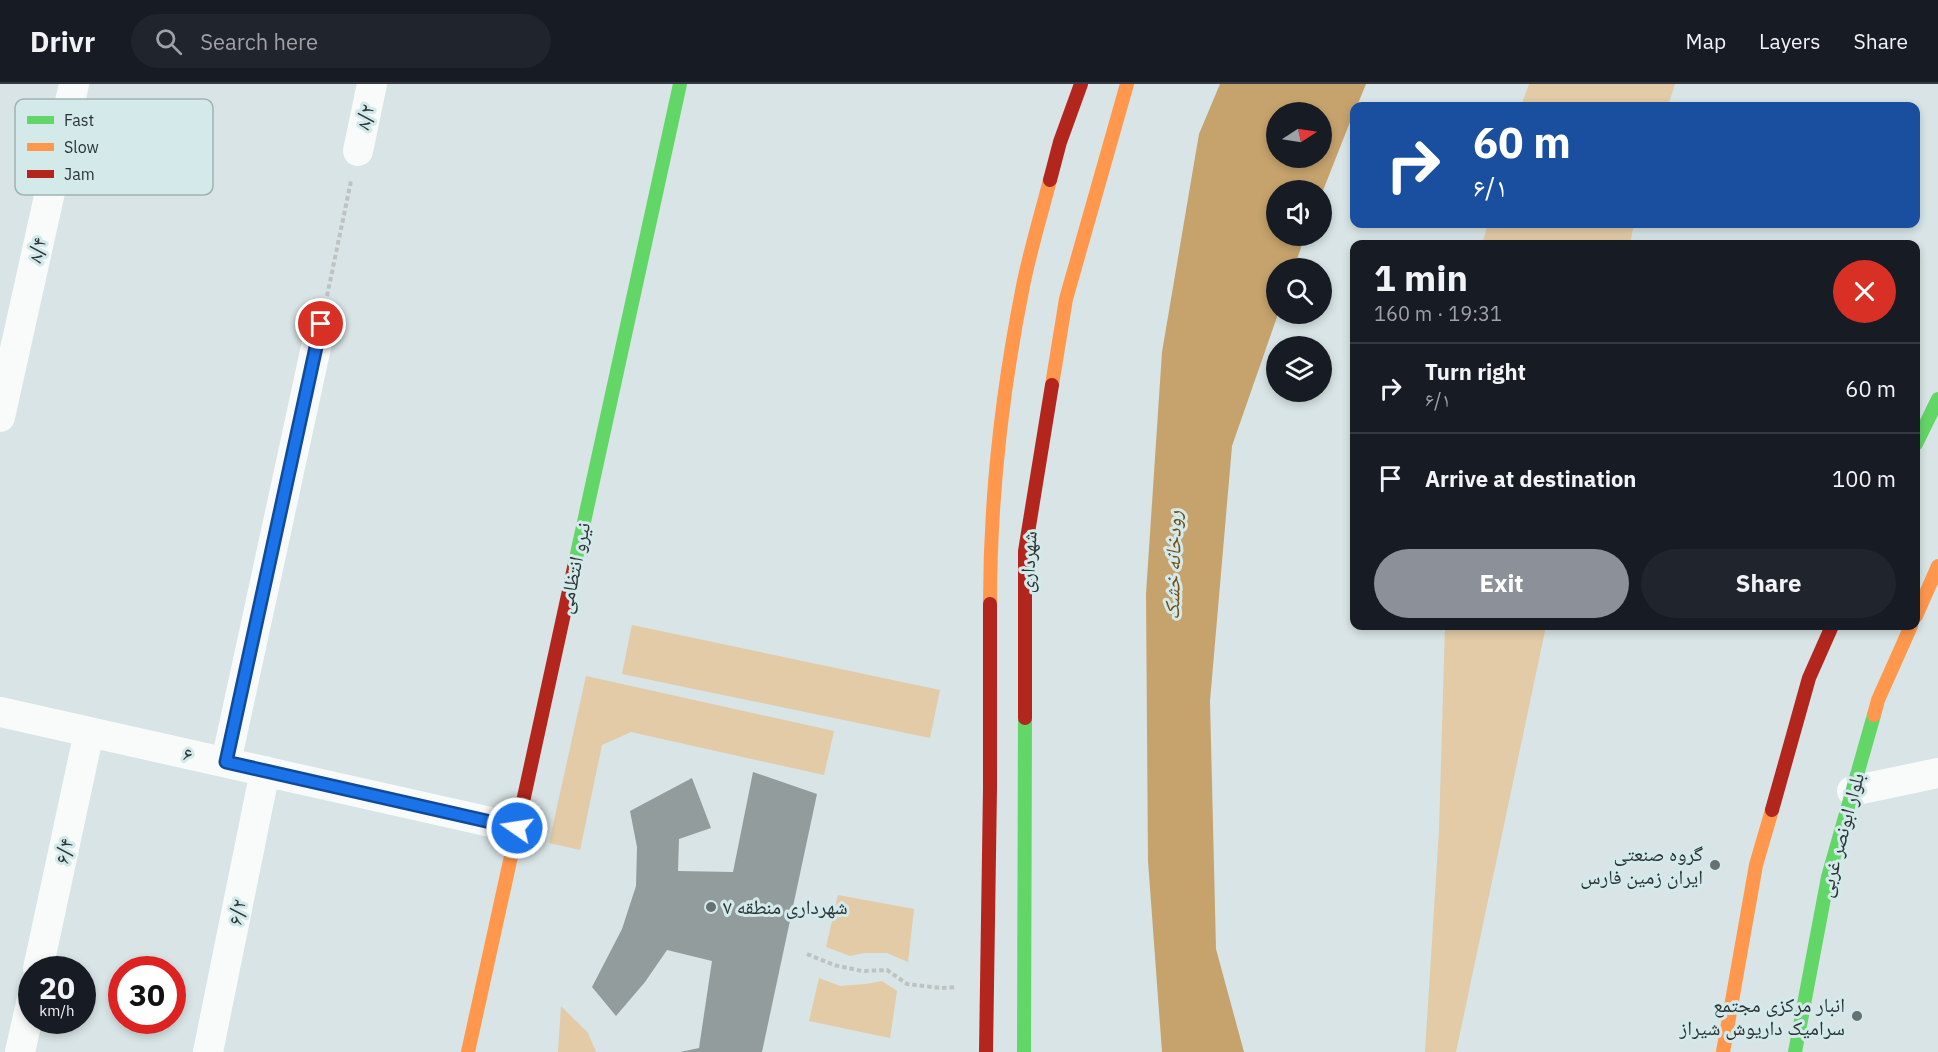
<!DOCTYPE html>
<meta charset="utf-8">
<style>
body{margin:0;font-family:"IBM Plex Sans","Noto Naskh Arabic",sans-serif;background:#20242c;color:#f1f3f6;height:100vh;display:flex;flex-direction:column;font-size:22px;white-space:nowrap}
*{box-sizing:border-box;margin:0}
p{font-size:20px;color:#9ea1a6}
.icon{flex:none;width:33px;height:33px;fill:none;stroke:currentColor;stroke-width:2;stroke-linecap:round;stroke-linejoin:round}
.map{position:relative;flex:1;overflow:hidden}
.side{position:absolute;left:1350px;top:156px;width:570px;height:390px;display:flex;flex-direction:column;background:#171b24;border-radius:12px;box-shadow:0 3px 9px #0003}
.side>*{flex:none}
.banner{position:absolute;left:1350px;top:18px;width:570px;height:126px;border-radius:12px;box-shadow:0 3px 9px #0003;background:#1a4fa0;color:#fff;overflow:hidden}
.needle{width:39px;rotate:78deg}
.controls{position:absolute;left:1266px;top:18px;display:grid;gap:12px}
.controls a{display:grid;place-items:center;width:66px;height:66px;border-radius:50%;background:#171b24;box-shadow:0 3px 9px #0003;font-size:30px}
.speed{position:absolute;left:18px;top:872px;display:flex;gap:12px;font-size:30px;font-weight:700;text-align:center}
.speed>*{display:grid;place-content:center;width:78px;height:78px;border-radius:50%;background:#171b24;box-shadow:0 3px 9px #0003;line-height:1}
.speed small{font-size:15px;font-weight:400}
.speed .limit{border:9px solid #d22;background:#fff;color:#111}
.pin{position:absolute;display:grid;place-items:center;width:51px;height:51px;color:#fff;margin:-26px;border:3px solid #fff;border-radius:50%;box-shadow:0 2px 6px #0007}
.me{position:absolute;width:66px;margin:-33px;rotate:283deg;stroke-linejoin:round;filter:drop-shadow(0 0 4px #0008)}
.turn{display:flex;align-items:center;gap:21px;height:126px;padding:0 24px;font-size:27px}
.turn .icon{width:78px;height:78px;stroke-width:2.5}
.turn b{display:block;font-size:42px;line-height:51px}
.round{display:grid;place-items:center;flex:none;width:63px;height:63px;border-radius:32px;background:#20242c}
.overview{display:flex;align-items:center;justify-content:space-between;height:102px;padding:0 24px}
h1{font-size:36px;font-weight:700;line-height:45px}
.cta{display:flex;gap:12px;margin-top:auto;padding:12px 24px}
.cta a{flex:1;height:69px;border-radius:36px;background:#8c9099;color:#fff;font-size:24px;font-weight:700;line-height:69px;text-align:center}
.cta a+a{background:#20242c;color:#f1f3f6}
ul{padding:0;list-style:none}
li{display:flex;align-items:center;gap:18px;height:90px;padding:0 24px;border-top:2px solid #363941}
li div{flex:1}
li b{display:block;font-size:22px}
li em{font-style:normal}
header{display:flex;align-items:center;gap:36px;box-sizing:border-box;height:84px;padding:0 30px;background:#171b24;border-bottom:2px solid #363941}
header strong{font-size:28px}
nav{display:flex;gap:33px;margin-inline-start:auto;font-size:21px}
.search{width:420px;height:54px;background:#20242c;display:flex;align-items:center;gap:15px;box-sizing:border-box;padding:0 21px;border-radius:33px;color:#9ea1a6;font-size:22px}
.map>svg:first-child{display:block}
.green{fill:#e2cba6}
.water{fill:#c6a36d;fill-rule:evenodd}
.building{fill:#939c9d}
.lines{fill:none;stroke-linecap:round;stroke-linejoin:round}
.path{stroke:#bec2c2;stroke-width:4;stroke-dasharray:4.5 3;stroke-linecap:butt}
.street{stroke:#f9fbfb;stroke-width:30}
.fast{stroke:#63d668;stroke-width:14}
.slow{stroke:#ff974d;stroke-width:14}
.jam{stroke:#b3261e;stroke-width:14}
.route-casing{stroke:#114b97;stroke-width:15}
.route{stroke:#1a73e8;stroke-width:10}
.poi-dot{fill:#687172;stroke:#d3e9ea;stroke-width:2}
.labels{text-anchor:middle;stroke-width:6;stroke-linejoin:round;paint-order:stroke}
.street-label{font-size:20px;fill:#2b3334;stroke:#d3e9ea}
.poi-label{font-size:20px;fill:#2b3334;stroke:#d3e9ea;text-anchor:end}
.water-label{font-size:21px;font-style:italic;fill:#744e14;stroke:#d3e9ea}
.key{fill:#d3e9ea;stroke:#a1b2b3;stroke-width:1.5}
.key-label{font-size:16px;fill:#2b3334}
</style>
<header>
<strong>Drivr</strong>
<div class="search"><svg class="icon" aria-label="search" viewBox="0 0 24 24"><circle cx="10" cy="10" r="6"/><path d="M15 15l6 6"/></svg>Search here</div>
<nav><a>Map</a><a>Layers</a><a>Share</a></nav>
</header>
<div class="map">
<svg width="1938" height="968" viewBox="0 0 1938 968">
<rect width="100%" height="100%" fill="#d8e4e5"/>
<path class="green" d="M1529,0H1675L1668,22H1521Z
M1488,140H1634L1630,160H1482Z
M632,541L940,606L930,654L622,590Z
M1445,542H1546L1456,968H1425L1439,747Z
M586,592L834,647L824,691L631,648L602,661L580,766L549,759Z
M838,811L914,825L908,878L887,869H864L850,872L826,863Z
M819,894L840,902L866,900L882,897L897,907L890,954L809,937Z
M561,922L588,949L596,968H558Z"/>
<path class="water" d="M1220,0H1366L1357,22H1354V28L1322,109V106H1276V152H1305L1294,184H1276V230H1278L1232,362L1210,617L1216,865L1244,968H1162L1148,777L1146,510L1162,268L1199,50ZM1276,28H1322V74H1276Z"/>
<path class="building" d="M753,688L817,710L762,968H680L699,964L712,877L667,866L645,898L616,932L592,903L622,845L636,802L637,763L630,727L692,694L711,744L679,755L678,787L733,788Z"/>
<g class="lines">
<path class="path" d="M327,212L351,97
M807,870L834,881L862,887L887,886L907,900L941,904L956,903"/>
<path class="street" d="M358,67L372,0
M0,333L74,0
M0,628L517,744
M226,678L321,240
M1852,707L1938,689
M38,885L89,648
M20,968L32,915
M208,968L265,687"/>
<path class="fast" d="M1916,360L1938,315
M575,479L680,0
M1024,968L1025,634
M1795,968L1828,793L1874,631"/>
<path class="slow" d="M1052,301L1066,215L1127,0
M990,520C990,414 1002,307 1023,202C1030,167 1041,131 1050,96
M1916,532L1938,482
M1874,631L1878,616L1911,542
M468,968L519,736
M1723,968L1756,781L1772,726"/>
<path class="jam" d="M1050,96L1060,58L1081,0
M1025,634V467L1052,301
M1772,726L1809,594L1832,542
M519,736L575,479
M986,968L990,704V520"/>
</g>
<g class="lines">
<g class="route-casing">
<path id="route" d="M321,240L226,678L517,744"/>
</g>
<use href="#route" class="route"/>
</g>
<g class="poi-dot">
<circle cx="1715" cy="781" r="6"/>
<circle cx="711" cy="823" r="6"/>
<circle cx="1857" cy="932" r="6"/>
</g>
<g class="labels">
<g class="street-label">
<text transform="translate(365 33) rotate(-78)" y="7">۸/۲</text>
<text transform="translate(37 166) rotate(-78)" y="7">۸/۴</text>
<text transform="translate(1028 478) rotate(-87)" y="7">شهرداری</text>
<text transform="translate(574 484) rotate(-78)" y="7">نیرو انتظامی</text>
<text transform="translate(188 670) rotate(13)" y="7">۶</text>
<text transform="translate(1841 751) rotate(-75)" y="7">بلوار ابونصر غربی</text>
<text transform="translate(64 767) rotate(-78)" y="7">۶/۴</text>
<text transform="translate(237 828) rotate(-79)" y="7">۶/۲</text>
</g>
<g class="poi-label">
<text x="1703" y="777">گروه صنعتی<tspan x="1703" dy="23">ایران زمین فارس</tspan></text>
<text x="723" y="830" text-anchor="start">شهرداری منطقه ۷</text>
<text x="1845" y="928">انبار مرکزی مجتمع<tspan x="1845" dy="23">سرامیک داریوش‌ شیراز</tspan></text>
</g>
<g class="water-label">
<text transform="translate(1173 481) rotate(-89)" y="7">رودخانه خشک</text>
</g>
</g>
<rect x="15" y="15" width="198" height="96" rx="9" class="key"/>
<rect x="27" y="32" width="27" height="8" fill="#63d668"/>
<rect x="27" y="59" width="27" height="8" fill="#ff974d"/>
<rect x="27" y="86" width="27" height="8" fill="#b3261e"/>
<g class="key-label">
<text x="64" y="42">Fast</text>
<text x="64" y="69">Slow</text>
<text x="64" y="96">Jam</text>
</g>
</svg>
<div class="controls">
<a><svg class="needle" viewBox="-14 -14 28 28"><path d="M0-13l5 13h-10z" fill="#e53935"/><path d="M0 13l5-13h-10z" fill="#9ea1a6"/></svg></a>
<a><svg class="icon" aria-label="sound" viewBox="0 0 24 24"><path d="M4 9h4l5-4v14l-5-4H4zM17 9q2 3 0 6"/></svg></a>
<a><svg class="icon" aria-label="search" viewBox="0 0 24 24"><circle cx="10" cy="10" r="6"/><path d="M15 15l6 6"/></svg></a>
<a><svg class="icon" aria-label="layers" viewBox="0 0 24 24"><path d="M12 4l9 5-9 5-9-5zM3 14l9 5 9-5"/></svg></a>
</div>
<div class="speed"><div>20<small>km/h</small></div><div class="limit">30</div></div>
<div class="pin" style="left:321px;top:240px;background:#d93025"><svg class="icon" aria-label="arrive" viewBox="0 0 24 24"><path d="M6 21V4h12l-3 4 3 4H6"/></svg></div>
<svg class="me" style="left:517px;top:744px" viewBox="-20 -20 40 40"><circle r="17" fill="#1a73e8" stroke="#fff" stroke-width="3"/><path d="M0-11L8 9 0 5-8 9z" fill="#fff"/></svg>
<div class="banner">
<div class="turn"><svg class="icon" aria-label="right" viewBox="0 0 24 24"><path d="M7 20v-9h11M14 6l5 5-5 5"/></svg><div><b>60 m</b>۶/۱</div></div>
</div>
<section class="side">
<div class="overview"><div><h1>1 min</h1><p>160 m · 19:31</p></div><a class="round" style="background:#d93025;color:#fff"><svg class="icon" aria-label="close" viewBox="0 0 24 24"><path d="M6 6l12 12M18 6L6 18"/></svg></a></div>
<ul>
<li><svg class="icon" aria-label="right" viewBox="0 0 24 24"><path d="M7 20v-9h11M14 6l5 5-5 5"/></svg><div><b>Turn right</b><p>۶/۱</p></div><em>60 m</em></li>
<li><svg class="icon" aria-label="arrive" viewBox="0 0 24 24"><path d="M6 21V4h12l-3 4 3 4H6"/></svg><div><b>Arrive at destination</b></div><em>100 m</em></li>
</ul>
<div class="cta"><a>Exit</a><a>Share</a></div>
</section>
</div>
